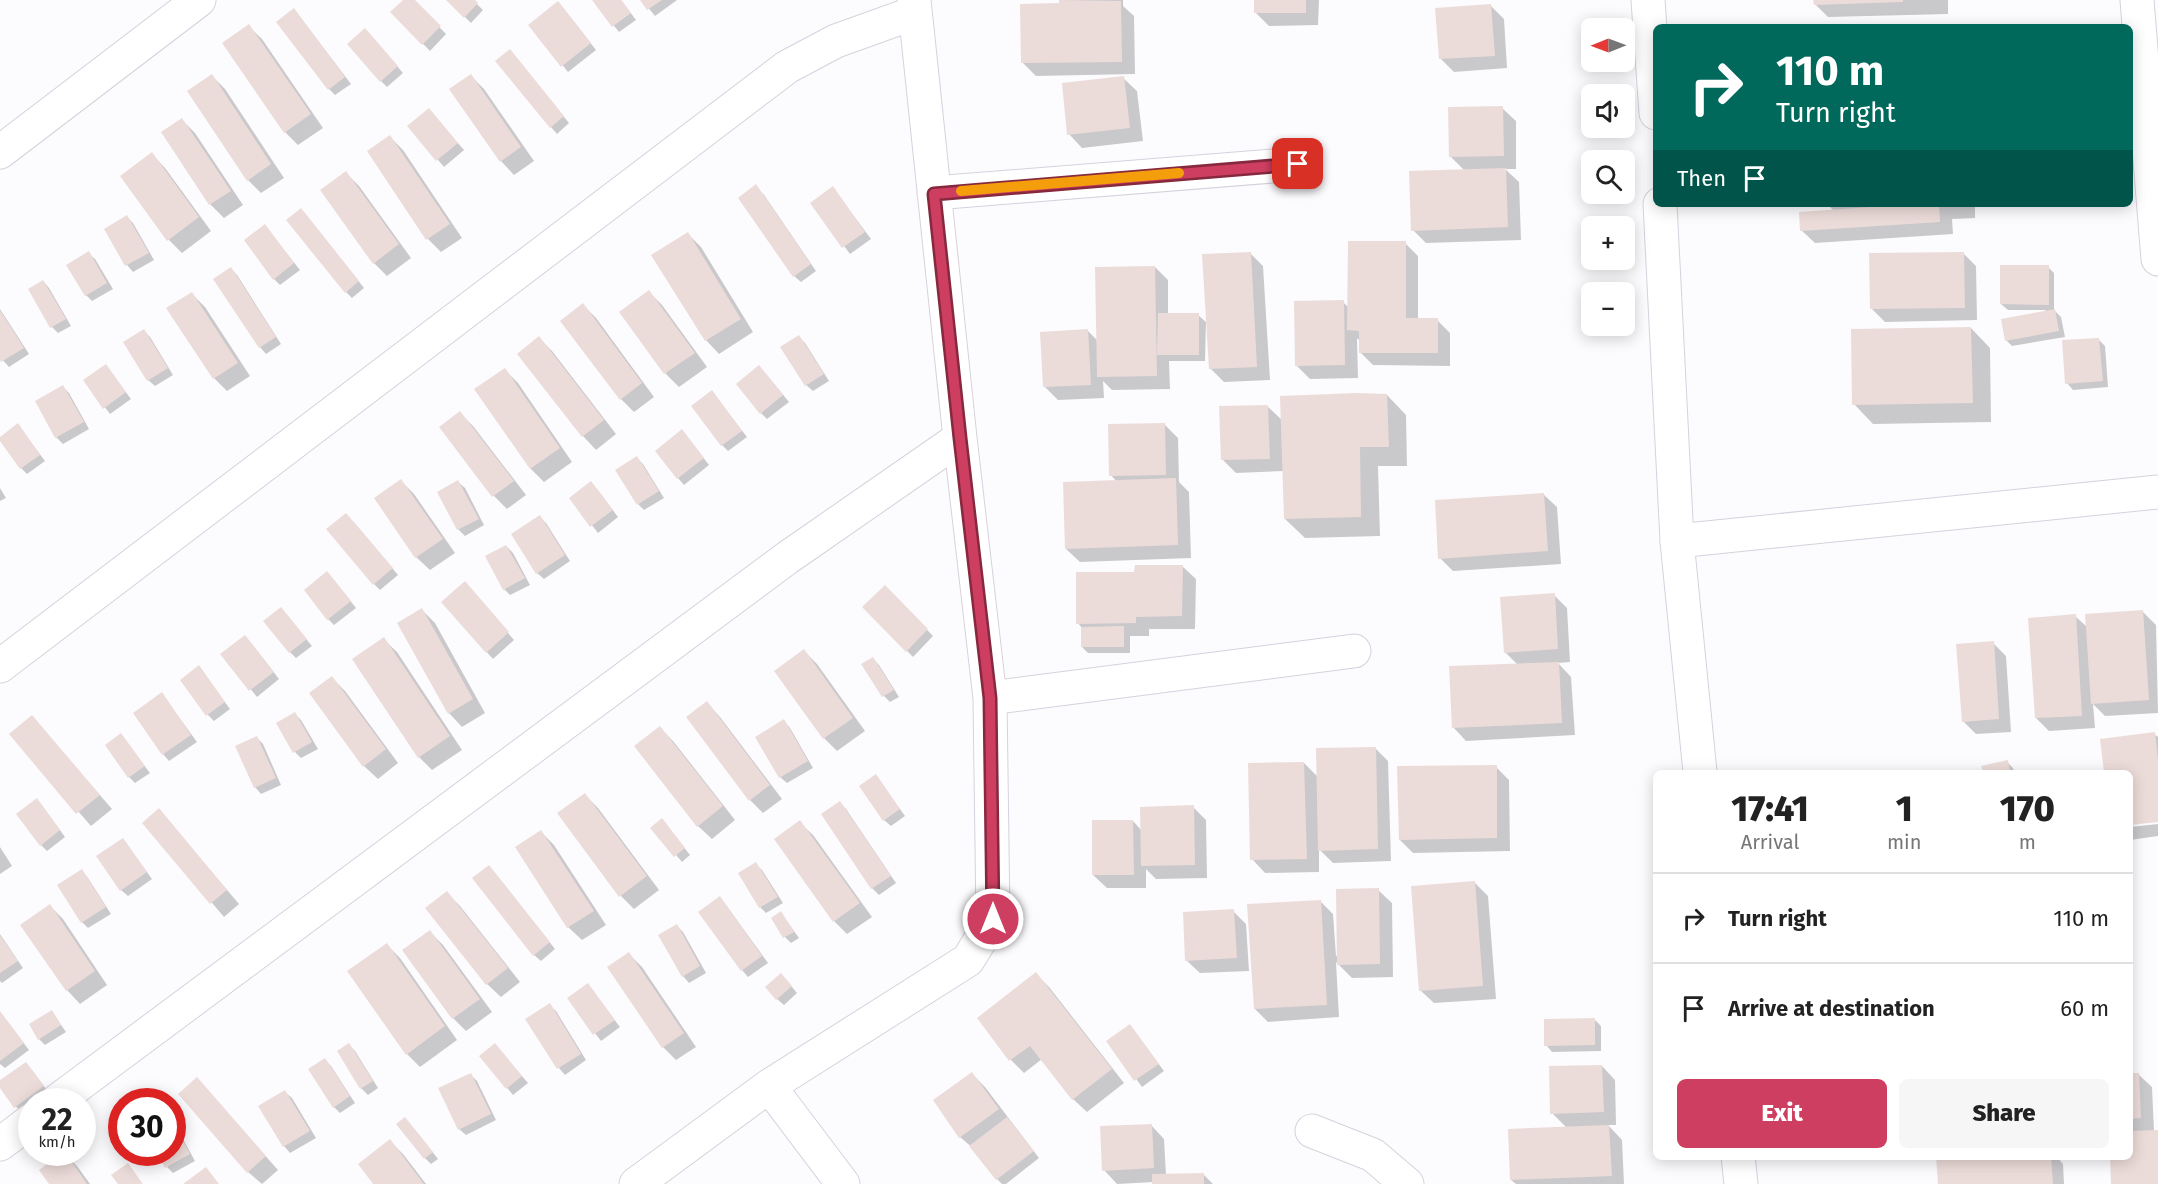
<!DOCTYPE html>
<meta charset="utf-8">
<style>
body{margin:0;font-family:"Fira Sans",sans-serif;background:#f6f6f6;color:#222;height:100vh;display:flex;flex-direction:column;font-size:22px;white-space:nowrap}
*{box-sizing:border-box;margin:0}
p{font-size:20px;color:#767676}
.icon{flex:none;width:33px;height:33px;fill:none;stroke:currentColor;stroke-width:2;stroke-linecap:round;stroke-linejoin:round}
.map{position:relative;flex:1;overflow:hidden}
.panel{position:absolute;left:1653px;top:770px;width:480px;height:390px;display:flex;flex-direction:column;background:#fff;border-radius:9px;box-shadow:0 3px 15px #0003}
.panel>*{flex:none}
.hud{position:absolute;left:1653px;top:24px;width:480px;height:183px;border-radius:9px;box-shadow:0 3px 15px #0003;background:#00695c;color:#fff;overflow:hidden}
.needle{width:39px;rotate:269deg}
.buttons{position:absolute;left:1581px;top:18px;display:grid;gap:12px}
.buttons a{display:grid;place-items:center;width:54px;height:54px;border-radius:9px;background:#fff;box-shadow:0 3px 15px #0003;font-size:30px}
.speed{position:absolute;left:18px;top:1088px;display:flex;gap:12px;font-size:30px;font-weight:700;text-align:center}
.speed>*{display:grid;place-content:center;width:78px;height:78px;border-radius:50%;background:#fff;box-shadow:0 3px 15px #0003;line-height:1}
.speed small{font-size:15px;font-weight:400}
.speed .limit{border:9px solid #d22;background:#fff;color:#111}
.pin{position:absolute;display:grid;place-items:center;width:51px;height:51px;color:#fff;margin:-26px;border-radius:12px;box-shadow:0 3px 9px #0006}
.me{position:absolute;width:66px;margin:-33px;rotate:0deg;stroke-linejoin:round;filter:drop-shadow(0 0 4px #0008)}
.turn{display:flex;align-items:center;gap:21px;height:126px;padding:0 24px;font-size:27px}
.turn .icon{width:78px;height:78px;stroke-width:2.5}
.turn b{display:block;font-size:42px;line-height:51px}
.then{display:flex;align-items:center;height:57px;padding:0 24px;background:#0003;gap:12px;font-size:22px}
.eta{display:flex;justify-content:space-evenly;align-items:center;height:102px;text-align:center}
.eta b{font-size:36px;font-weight:800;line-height:42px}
.button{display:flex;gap:12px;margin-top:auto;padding:12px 24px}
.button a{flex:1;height:69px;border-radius:9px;background:#ce3e60;color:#fff;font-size:24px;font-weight:800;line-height:69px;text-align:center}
.button a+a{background:#f6f6f6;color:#222}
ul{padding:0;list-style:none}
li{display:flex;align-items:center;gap:18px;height:90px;padding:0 24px;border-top:2px solid #e0e0e0}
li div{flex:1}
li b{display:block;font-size:22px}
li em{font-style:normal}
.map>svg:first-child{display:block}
.shadow{fill:#0003}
.building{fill:#ecdcd9}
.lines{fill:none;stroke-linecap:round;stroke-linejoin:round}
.minor-casing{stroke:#d7d1dd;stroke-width:35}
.tertiary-casing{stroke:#d7d1dd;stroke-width:35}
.minor{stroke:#fff;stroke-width:33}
.tertiary{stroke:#fff;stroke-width:33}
.route-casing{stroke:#86283e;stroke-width:15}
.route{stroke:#ce3e60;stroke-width:10}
.slow{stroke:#f59e0b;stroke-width:10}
</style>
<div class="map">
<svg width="2158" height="1184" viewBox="0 0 2158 1184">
<rect width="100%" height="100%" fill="#fcfbfe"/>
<path class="shadow" d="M405,0H413L446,34L430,51L392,12Z
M448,0H473L483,10L471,23Z
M593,0H621L636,20L619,32Z
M642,0H677L655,16Z
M1061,0H1123V6L1134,16L1135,74L1036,76L1023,63L1061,5Z
M1255,0H1319L1318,25L1269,26L1255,12Z
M1815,0H1948V14L1828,17L1815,4Z
M1490,5L1504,19L1507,68L1454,72L1441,59Z
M564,9L596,50L568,72L530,25Z
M300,17L351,84L335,95L329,89Z
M248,26L262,39L323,128L298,145L285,132Z
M371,36L403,73L387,87L381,81Z
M516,58L569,123L557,134L551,127Z
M212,76L225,89L284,178L261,193L248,180Z
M471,76L484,89L534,161L514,175L501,161L452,89Z
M1123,78L1137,91L1143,141L1082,148L1069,134Z
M1502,108L1516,121V169H1505L1519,182L1521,240L1426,243L1413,230L1465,171L1450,156Z
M429,110L464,150L444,167L409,126Z
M182,120L195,133L243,205L224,218L210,204L163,133Z
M390,137L403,150L462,238L441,252L428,239Z
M152,154L165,168L211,231L182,253L169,240Z
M346,173L359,186L411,258L387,276L374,263Z
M833,188L871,239L850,254L812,203Z
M762,192L816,271L801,282L794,276Z
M1827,204H1975V218L1952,219L1953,234L1815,243L1801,230L1834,211Z
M307,216L364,288L352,298L346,292Z
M127,217L133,223L154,260L133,272L127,265L106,229Z
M265,226L300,270L280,285L274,279Z
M688,234L701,247L753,332L719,354L706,340Z
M1405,243L1418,256V320H1437L1450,333V366L1373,365L1360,352V341L1357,338L1358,378L1310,379L1297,366L1343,302L1349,308Z
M88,253L95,259L113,289L92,301L86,295Z
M1250,253L1263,266L1270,380L1224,382L1210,368Z
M1963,253L1976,266L1977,320L1885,322L1872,309Z
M1155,267L1168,280V314L1198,315L1206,322L1205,361H1169L1170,389L1112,390L1103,381L1104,398L1058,400L1045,387L1088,331L1098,341Z
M2048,267L2054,273V310L2061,317L2065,337L2012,346L2006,340L2046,310H2008L2001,304Z
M231,269L237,275L281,344L266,354L260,347Z
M43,281L49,288L71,326L58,333L52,327Z
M649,292L662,305L707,367L679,387L666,374L622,312Z
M192,294L205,307L250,376L227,391L214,378Z
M583,305L596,318L654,397L634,412L621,399Z
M0,309L29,354L9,367L0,357Z
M1971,328L1990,348L1991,422L1873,424L1854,404Z
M144,331L150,337L173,375L155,386L148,380Z
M799,337L805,343L829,381L813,391L806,385Z
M539,338L552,351L616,434L596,450L583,436L519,354Z
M2098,339L2105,346L2108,387L2073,390L2067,383Z
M106,366L131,399L110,414L85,381Z
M505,370L518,383L572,462L544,482L531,469L477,389Z
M766,374L789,402L767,419L761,413Z
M63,387L69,393L89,429L63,444L56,437L37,402Z
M712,392L747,437L728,451L722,445Z
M1387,395L1406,415L1407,466H1378L1380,536L1305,538L1285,519L1284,471L1236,473L1223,460L1267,406L1283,421Z
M460,413L473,426L526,495L507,509L494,496L441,428Z
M18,425L45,461L27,474L21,468Z
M1165,425L1178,438L1179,482L1189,492L1191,558L1080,562L1066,549L1116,481L1111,475Z
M688,438L709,465L684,485L678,478Z
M637,458L643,464L664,498L644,510L638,504Z
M401,481L414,494L455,553L430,570L416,557Z
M458,482L465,488L484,525L465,536L458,529L439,492Z
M0,488L6,498L0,501Z
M597,489L618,517L598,533L571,498Z
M1543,494L1557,507L1561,564L1453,571L1440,558Z
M539,517L546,523L570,561L544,579L537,573Z
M353,521L398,575L380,590L374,584Z
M506,546L513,553L530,585L510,595L504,589Z
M1182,566L1196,579L1195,629H1149V636H1130V653H1088L1082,647V628L1078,623L1136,573Z
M333,579L356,608L334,625L328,619Z
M885,587L933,636L913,657L865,608Z
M471,590L514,640L493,659L443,603Z
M1554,595L1567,608L1570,662L1558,663L1571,677L1575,735L1466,741L1453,727L1518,665L1505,652Z
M281,609L312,646L296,658L290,652Z
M422,610L435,623L485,713L462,727L449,713L399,624Z
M2143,612L2156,625L2158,713L2105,716L2093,704L2095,728L2049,731L2036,718L2075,616L2087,627Z
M383,639L397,652L462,750L432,770L419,757Z
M251,643L279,679L257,697L222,654Z
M1993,643L2006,656L2011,732L1976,734L1963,721Z
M804,651L817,664L865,731L837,751L824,738Z
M873,659L879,665L899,697L890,702L884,696Z
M199,667L230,709L214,721L208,715Z
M332,678L345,691L398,763L378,779L364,766L311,694Z
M162,694L197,742L169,761L163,754Z
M707,703L720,717L782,799L763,813L750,800Z
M295,714L301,720L318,749L301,758L295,752L278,723Z
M32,717L112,809L91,826L11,734Z
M784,721L790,728L813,768L787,783L780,777Z
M660,728L673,741L735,820L712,839L698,826Z
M2154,734L2158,737V821L2130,824V772H2105L2102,740Z
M121,735L150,773L135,783L129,777Z
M256,737L263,744L281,785L261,794L255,787Z
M1375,748L1388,761L1391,861L1333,863L1319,849V872L1265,873L1252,859L1304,763L1318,777Z
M2007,762L2013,768L2014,772H1984L1983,767Z
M1496,767L1509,780L1510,851L1413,853L1400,840Z
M876,776L905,816L891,826L884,820Z
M585,795L598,808L659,890L634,909L621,896Z
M840,803L846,809L896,883L879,895L872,888L823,815Z
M43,807L65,837L47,851L41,845Z
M1193,807L1206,820L1207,878L1156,879L1146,869V888H1107L1093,875L1133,821L1142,831Z
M159,810L239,904L224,917L144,823Z
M799,822L813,835L872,917L847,934L834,921Z
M2158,824V836L2130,840V827Z
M668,827L690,855L682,862L653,828Z
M541,832L554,845L606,925L582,940L568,927Z
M123,839L152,879L128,896L121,890Z
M0,847L12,866L0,874Z
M755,864L762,870L783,903L766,913L760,907Z
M82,871L88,878L111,914L88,928L82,922Z
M495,873L555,949L541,961L534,955Z
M1475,883L1488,896L1496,999L1434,1003L1420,990Z
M1378,890L1392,903L1393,977L1352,978L1336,962L1339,1017L1268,1022L1255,1009L1320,901L1333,914L1336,956H1338Z
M447,893L460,906L520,982L501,997L487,984L427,909Z
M726,905L768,963L748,977L742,970Z
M50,906L63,919L107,985L80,1004L67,990Z
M1233,911L1246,924L1249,971L1200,973L1186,960Z
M781,913L799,938L791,943L785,937Z
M677,926L683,932L706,973L689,983L683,976Z
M430,932L443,945L492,1012L466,1031L453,1018Z
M0,934L23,968L2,983L0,981Z
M387,945L400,958L457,1040L420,1067L407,1054Z
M629,954L642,967L696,1047L676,1060L663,1047Z
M1036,974L1049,987L1124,1083L1087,1112L1073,1099L1042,1059L1024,1073L1011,1060L979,1019Z
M787,981L797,993L784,1005L777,999Z
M588,985L620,1027L601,1041L569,999Z
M549,1005L556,1011L586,1060L565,1075L559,1068L527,1019Z
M0,1012L29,1050L5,1068L0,1064Z
M52,1012L66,1032L45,1045L39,1039Z
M1594,1019L1601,1026V1051L1552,1052L1546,1045Z
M1130,1026L1164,1071L1142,1087L1109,1041Z
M349,1045L355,1051L378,1088L368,1095L361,1088L339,1051Z
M495,1045L528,1083L513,1095L481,1056Z
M325,1060L331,1066L355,1103L340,1113L334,1107Z
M1602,1066L1615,1080L1616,1125H1608L1622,1140L1624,1184H1516L1511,1180L1567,1128L1552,1113Z
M32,1070L49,1093L39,1101H32V1106L22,1114L0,1086V1082Z
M972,1074L985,1087L1039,1158L1006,1184H1002L997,1179L974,1149L960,1137Z
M2138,1074L2152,1087L2154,1131H2158V1184H2113L2130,1156V1075Z
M471,1075L477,1081L496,1120L466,1135L459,1129Z
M197,1079L278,1170L262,1184L248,1172Z
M285,1092L292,1098L316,1138L290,1153L284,1146Z
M173,1125L179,1132L195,1161L173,1173L167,1167L158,1152H172Z
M411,1125L438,1159L431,1164L425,1158Z
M1151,1125L1164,1139L1166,1175L1203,1174L1213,1184H1154V1182L1117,1184L1104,1170Z
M390,1141L403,1154L426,1184H375Z
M64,1153L77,1166L90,1184H51Z
M1958,1156H2056L2063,1164L2064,1184H1939Z"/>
<path class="building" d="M403,0H415L441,26L422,45L390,12Z
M446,0H475L478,3L464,18Z
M592,0H621L631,13L612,27Z
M640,0H662L647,10Z
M1059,0L1121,1L1122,62L1021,63L1020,4L1059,3Z
M1254,0H1306V13H1254Z
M1813,0H1903V2L1814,5Z
M558,1L591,43L561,67L528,25Z
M1491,4L1495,56L1439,59L1435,8Z
M294,8L345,77L328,90L276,22Z
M249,24L311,114L284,133L222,43Z
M365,28L398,66L380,82L347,44Z
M510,49L564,116L550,128L495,61Z
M212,74L271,164L247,181L187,91Z
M471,74L521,147L500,162L449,89Z
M1124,76L1130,128L1067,135L1062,83Z
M1503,106L1504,156L1449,157L1448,107Z
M429,108L458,143L436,161L407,126Z
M182,118L231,191L209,205L161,132Z
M390,135L450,224L426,240L367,151Z
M152,152L199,217L167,241L120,176Z
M1506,168L1508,227L1411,231L1409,171Z
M346,171L399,244L373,264L320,190Z
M756,184L811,264L793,277L738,198Z
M833,186L865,232L842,248L810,203Z
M1912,204H1939L1940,222L1800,231L1799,212Z
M301,208L359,281L345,293L286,220Z
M127,215L149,253L125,266L104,229Z
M265,224L294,263L273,280L244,240Z
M688,232L741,319L705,341L651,255Z
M1348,241H1406V318H1438V353H1359V331L1347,330Z
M89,251L107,283L85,296L66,265Z
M1251,252L1257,367L1209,369L1202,254Z
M1964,252L1965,308L1870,309L1869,253Z
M2000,265H2049V305L2000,304Z
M1155,266L1157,376L1097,377L1095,267Z
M231,267L276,337L259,348L213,279Z
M43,280L66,319L50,328L28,289Z
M649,290L695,353L664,374L619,312Z
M192,292L238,363L213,379L166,308Z
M1344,300L1345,365L1295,366L1294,301Z
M583,303L642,383L620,400L560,321Z
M2055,309L2059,331L2005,341L2001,319Z
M0,310L24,348L1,362L0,360Z
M1158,313H1199V355H1157Z
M1971,327L1973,403L1852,405L1851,329Z
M144,329L168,368L147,381L123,342Z
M1088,329L1091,385L1043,387L1040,332Z
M799,335L824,374L805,386L780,347Z
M539,336L604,420L582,437L517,354Z
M2099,338L2103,381L2065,384L2062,340Z
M106,364L126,392L103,409L83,380Z
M759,365L783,395L760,414L736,384Z
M505,368L560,448L530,469L474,389Z
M63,385L84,422L55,438L35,401Z
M712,390L742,431L721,446L691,406Z
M1357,393L1387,394L1389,447H1360L1361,517L1284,519L1280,396Z
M1268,405L1270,459L1221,460L1219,406Z
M460,411L514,481L492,497L439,427Z
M18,423L40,455L20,469L0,441V437Z
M1165,423L1166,475L1109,476L1108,424Z
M682,429L704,458L677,479L655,451Z
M637,456L659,491L637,505L615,470Z
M1176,478L1178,545L1065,549L1063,482Z
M401,479L443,539L415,558L374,498Z
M458,480L479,519L457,530L437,492Z
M591,481L613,510L590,527L569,498Z
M1544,493L1548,551L1438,559L1435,500Z
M346,513L393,568L373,585L326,529Z
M540,515L565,555L536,574L511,534Z
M506,545L525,578L503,590L485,556Z
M1135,565H1183L1182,616L1136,617V623L1076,624V572H1134Z
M327,571L351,601L327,620L304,590Z
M465,581L509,632L486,653L441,602Z
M885,585L928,629L906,652L862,607Z
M1555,593L1558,649L1504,653L1500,597Z
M281,607L307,639L289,653L263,621Z
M422,608L473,699L448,714L397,623Z
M2143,610L2149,700L2091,704L2085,614Z
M2076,614L2082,716L2035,718L2028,618Z
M1124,626V647H1081V627Z
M245,635L274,672L249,691L220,654Z
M384,637L450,736L418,758L352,659Z
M1994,641L1999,719L1962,722L1956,644Z
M804,649L853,718L823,739L774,671Z
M873,657L894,690L882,697L861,664Z
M1559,662L1562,723L1452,728L1449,666Z
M199,665L225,702L206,716L180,680Z
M332,676L386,749L363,767L309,693Z
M162,692L191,735L162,755L133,713Z
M707,701L770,785L749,801L686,717Z
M295,712L312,742L293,753L276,723Z
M32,715L100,795L76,814L9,734Z
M784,719L808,761L779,778L755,737Z
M660,726L723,806L697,827L634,746Z
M2155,732L2158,761V822L2130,825V772H2104L2100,739Z
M121,733L145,766L128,778L105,745Z
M257,736L276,778L254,788L235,746Z
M1376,747L1378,849L1318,851L1316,748Z
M2008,760L2010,772H1983L1981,766Z
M1304,762L1307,859L1250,860L1248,763Z
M1497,765V838L1399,840L1397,766Z
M876,774L900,809L883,821L859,786Z
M585,793L647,876L619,897L557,813Z
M37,798L60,830L40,846L16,814Z
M840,801L891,876L871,889L821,814Z
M1194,805L1195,865L1141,866L1140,807Z
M159,808L227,890L210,904L142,823Z
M662,818L685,848L674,857L650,828Z
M800,820L860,903L833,922L774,839Z
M1092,820H1133L1134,875H1092Z
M541,830L594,911L567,928L515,847Z
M123,838L147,872L120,891L96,856Z
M756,862L778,897L759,908L738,873Z
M489,865L550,942L533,956L472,878Z
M82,869L106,907L81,923L57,885Z
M1475,881L1483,986L1419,991L1411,886Z
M1379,888L1380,964L1337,965L1336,889Z
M447,891L508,968L486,985L425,908Z
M720,896L762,956L741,971L698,912Z
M1321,900L1327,1005L1254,1009L1247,904Z
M50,904L95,971L66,991L20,925Z
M1234,909L1237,958L1185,961L1183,912Z
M781,911L794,932L783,938L771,918Z
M677,924L700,966L682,977L658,935Z
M430,930L480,999L452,1019L402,950Z
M0,935L18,961L0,973Z
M387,943L445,1026L406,1055L347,971Z
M629,952L684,1033L662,1048L607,967Z
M1036,972L1112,1069L1072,1100L1030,1046L1009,1061L977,1018Z
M781,973L792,986L776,1000L765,987Z
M588,983L615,1020L593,1035L567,998Z
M550,1003L581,1054L557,1069L525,1019Z
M52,1010L61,1025L38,1040L29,1024Z
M0,1011L24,1043L0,1061Z
M1595,1018V1045L1544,1046V1019Z
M1130,1024L1159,1064L1134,1081L1106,1041Z
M349,1043L373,1081L360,1089L337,1051Z
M495,1043L522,1076L506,1089L479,1056Z
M325,1058L350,1096L333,1108L308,1069Z
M26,1062L44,1086L14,1108L0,1088V1080Z
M1602,1065L1604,1112L1550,1114L1549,1066Z
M972,1072L999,1109L959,1138L933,1100Z
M471,1073L491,1114L458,1130L438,1088Z
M2130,1073H2139L2141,1118L2130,1119Z
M197,1077L266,1156L247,1173L178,1094Z
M285,1090L310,1131L283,1147L258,1106Z
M405,1117L433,1152L424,1159L396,1124Z
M1007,1117L1034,1151L996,1180L969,1146Z
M172,1122L190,1154L165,1168L157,1152H172Z
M1152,1124L1154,1168L1102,1171L1100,1126Z
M1609,1125L1612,1176L1510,1180L1508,1129Z
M2158,1130V1184H2111L2110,1156H2130V1131Z
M390,1139L424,1184H373L358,1164Z
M63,1152H65L87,1184H49L39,1170Z
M1936,1156H2051L2053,1184H1938Z
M128,1163L143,1184H118L111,1175Z
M206,1167L219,1184H183Z
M1204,1173V1184H1152V1174Z"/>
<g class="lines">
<g class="minor-casing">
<path id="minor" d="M2137,0L2158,259
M0,152L199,0
M934,193L1298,164
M1677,541L2158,492
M0,666L787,67L836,41L914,13
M990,698L1354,651
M769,1086L843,1184
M57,1101L787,558L960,438
M1312,1131L1373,1155L1407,1184
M0,1144L32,1120
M636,1184L769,1086L968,960L993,919L990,698L960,438L914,0"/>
</g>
<g class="tertiary-casing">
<path id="tertiary" d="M1648,0L1656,113
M1660,204L1677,541L1700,772
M1738,1156L1741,1184"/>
</g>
<use href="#minor" class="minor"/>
<use href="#tertiary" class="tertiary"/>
</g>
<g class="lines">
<g class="route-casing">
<path id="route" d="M993,919L990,698L960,438L934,194L1298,164"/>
</g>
<use href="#route" class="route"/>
<path class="slow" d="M961,191L1179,173"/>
</g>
</svg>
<div class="buttons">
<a><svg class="needle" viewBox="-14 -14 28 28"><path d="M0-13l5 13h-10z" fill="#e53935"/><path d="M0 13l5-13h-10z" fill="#767676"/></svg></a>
<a><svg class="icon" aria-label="sound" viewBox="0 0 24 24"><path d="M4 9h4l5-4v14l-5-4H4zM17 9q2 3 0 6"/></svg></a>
<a><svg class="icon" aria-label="search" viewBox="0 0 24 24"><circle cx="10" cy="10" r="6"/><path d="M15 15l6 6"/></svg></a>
<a>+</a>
<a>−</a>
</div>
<div class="speed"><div>22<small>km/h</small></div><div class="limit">30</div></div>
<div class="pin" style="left:1298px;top:164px;background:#d93025"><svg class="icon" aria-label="arrive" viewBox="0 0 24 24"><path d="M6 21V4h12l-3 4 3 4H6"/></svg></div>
<svg class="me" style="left:993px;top:919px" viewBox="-20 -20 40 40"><circle r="17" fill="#ce3e60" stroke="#fff" stroke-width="3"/><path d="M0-11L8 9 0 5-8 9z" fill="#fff"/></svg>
<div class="hud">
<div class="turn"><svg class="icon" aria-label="right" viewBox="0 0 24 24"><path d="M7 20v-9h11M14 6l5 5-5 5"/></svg><div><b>110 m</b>Turn right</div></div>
<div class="then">Then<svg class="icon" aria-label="arrive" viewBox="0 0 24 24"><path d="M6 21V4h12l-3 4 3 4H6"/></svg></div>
</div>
<section class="panel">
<div class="eta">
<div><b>17:41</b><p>Arrival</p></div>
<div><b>1</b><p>min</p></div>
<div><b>170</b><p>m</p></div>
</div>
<ul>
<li><svg class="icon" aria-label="right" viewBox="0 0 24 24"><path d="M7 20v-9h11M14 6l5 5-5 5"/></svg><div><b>Turn right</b></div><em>110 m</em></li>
<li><svg class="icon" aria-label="arrive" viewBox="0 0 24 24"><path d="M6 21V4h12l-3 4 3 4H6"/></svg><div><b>Arrive at destination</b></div><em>60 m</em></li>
</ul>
<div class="button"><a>Exit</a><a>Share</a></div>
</section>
</div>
